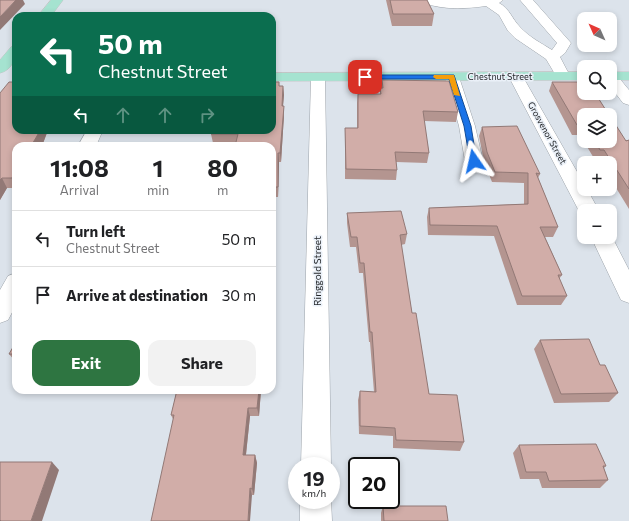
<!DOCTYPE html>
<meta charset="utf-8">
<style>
body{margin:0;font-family:Commissioner,sans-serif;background:#f2f2f2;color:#202124;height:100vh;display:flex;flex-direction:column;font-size:15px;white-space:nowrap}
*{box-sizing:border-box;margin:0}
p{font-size:13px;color:#757577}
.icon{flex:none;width:22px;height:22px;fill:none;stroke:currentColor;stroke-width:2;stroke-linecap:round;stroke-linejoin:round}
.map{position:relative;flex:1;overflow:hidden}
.details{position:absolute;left:12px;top:142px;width:264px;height:252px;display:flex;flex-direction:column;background:#fff;border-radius:12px;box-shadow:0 2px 6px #0003}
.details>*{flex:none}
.guide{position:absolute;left:12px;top:12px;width:264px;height:122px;border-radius:12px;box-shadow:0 2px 6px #0003;background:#0b6e4f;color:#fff;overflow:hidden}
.needle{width:26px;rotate:315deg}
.fabs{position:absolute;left:577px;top:12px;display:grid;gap:8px}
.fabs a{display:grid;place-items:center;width:40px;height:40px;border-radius:8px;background:#fff;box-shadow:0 2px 6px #0003;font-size:20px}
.speed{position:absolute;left:288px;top:457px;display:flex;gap:8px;font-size:20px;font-weight:700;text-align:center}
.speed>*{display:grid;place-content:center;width:52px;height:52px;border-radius:50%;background:#fff;box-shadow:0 2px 6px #0003;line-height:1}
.speed small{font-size:10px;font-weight:400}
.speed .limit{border:2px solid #111;border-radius:6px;background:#fff;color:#111}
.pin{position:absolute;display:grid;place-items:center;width:34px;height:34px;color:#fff;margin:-17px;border-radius:8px;box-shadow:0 2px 6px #0006}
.me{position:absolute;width:44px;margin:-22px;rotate:349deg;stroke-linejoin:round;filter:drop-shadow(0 0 3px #0008)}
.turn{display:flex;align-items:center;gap:14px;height:84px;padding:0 20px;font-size:18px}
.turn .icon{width:52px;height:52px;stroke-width:2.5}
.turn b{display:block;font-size:28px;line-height:34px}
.lanes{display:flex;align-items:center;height:38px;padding:0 20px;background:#0003;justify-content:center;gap:20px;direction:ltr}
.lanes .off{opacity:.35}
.eta{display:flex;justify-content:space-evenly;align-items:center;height:68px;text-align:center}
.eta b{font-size:24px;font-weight:700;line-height:28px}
.primary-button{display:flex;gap:8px;margin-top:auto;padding:8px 20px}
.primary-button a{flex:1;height:46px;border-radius:12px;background:#2e7541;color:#fff;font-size:16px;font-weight:700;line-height:46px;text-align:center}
.primary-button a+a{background:#f2f2f2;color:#202124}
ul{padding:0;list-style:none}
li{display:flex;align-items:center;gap:12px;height:56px;padding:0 20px;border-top:1px solid #e0e0e0}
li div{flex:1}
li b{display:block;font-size:15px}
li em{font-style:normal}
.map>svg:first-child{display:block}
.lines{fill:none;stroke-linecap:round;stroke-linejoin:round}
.minor-casing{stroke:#9ca3aa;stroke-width:1}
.major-casing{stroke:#c2c3c3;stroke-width:1}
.minor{fill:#fff;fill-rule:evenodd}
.major{fill:#a5e3d0;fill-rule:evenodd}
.wall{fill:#b49590}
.shaded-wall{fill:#927976}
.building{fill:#d1ada8;stroke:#927976}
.route{fill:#1a73e8;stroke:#114b97}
.slow{fill:#f59e0b}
.labels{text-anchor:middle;stroke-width:3;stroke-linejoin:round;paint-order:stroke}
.far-street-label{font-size:9px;fill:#24272a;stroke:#eaf0f8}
.street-label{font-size:10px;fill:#24272a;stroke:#eaf0f8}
</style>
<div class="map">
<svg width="629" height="521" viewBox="0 0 629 521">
<rect width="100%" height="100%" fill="#dce3eb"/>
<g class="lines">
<g class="minor-casing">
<path id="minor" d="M422,0H503L499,3C510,9 512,19 520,27C529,37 541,43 552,50L557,43L520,0H533L571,43L565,53L560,57L570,76L568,79H558L546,59L515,38L508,31L499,15L486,6C464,9 444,10 424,3Z
M610,72L615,73L629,90V105L623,103L610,86Z
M318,73L323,74L325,77L331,466H301L311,77L313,74Z
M452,73L457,74L459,77L475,126L483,161L480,165L474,167L468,165L465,161L459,126L445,77L447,74Z
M516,73L521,74L523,77L584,184V189H587L599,211H584V216L579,211L509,77L511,74Z
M87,130H103L96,146H78Z
M610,233L629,270V303L621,300L591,237H610Z
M16,273V305L8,320L0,323V290L8,276Z
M331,499L332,521H300V500H331Z"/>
</g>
<g class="major-casing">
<path id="major" d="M51,0H63L51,16H38Z
M16,46C16,57 13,70 0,73V60L11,47Z
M584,72V80L272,81V73Z
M610,72H629V80H610Z"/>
</g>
<use href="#minor" class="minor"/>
<use href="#major" class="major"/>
</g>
<path class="wall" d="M386,0H427L434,14L432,26H392Z
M382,80L458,112L456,122L424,121L429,153L427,163L396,162L397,170L396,180L345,179V128H357V103L358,94H380Z
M552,82L584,115V141L629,140V209L610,178V163H601L599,160H595L580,135H572L549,91Z
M279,86H283L284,95L283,106L284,115L281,162H279L278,197H272V146L213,143L211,134Z
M0,93L16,130H48L42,146H16V188H7L0,200Z
M482,127L540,174L538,178L558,227L553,237H545L562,275L559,279L567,296L561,305H517L494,236L428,235L427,217L429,208L524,204V183L492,182L484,162L479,136Z
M347,213L407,234L405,244L401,245L412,313L429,394L464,442L460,451L393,448V436L359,434L358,400L360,391L374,392L370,342H369L363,273H359L356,247H350L347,223Z
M540,340L600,365L618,393L609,402L554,403L534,349Z
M16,342V362L9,354Z
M177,390H261L259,416H250L246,455H255L257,463L254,495H252L173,419L171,415Z
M519,445L606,466L604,468L608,480L600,488H542L539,479H520L513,453Z
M383,506L448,521H381V513Z"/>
<path class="shaded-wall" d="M16,0H23L25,4L0,30V17Z
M283,86L284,95L282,116V106Z
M284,106V115L281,162L280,153Z
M40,130H48L42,146H31Z
M278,153L279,162L278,197Z
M16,171V184L12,178Z
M2,178L7,188L0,200V180Z
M273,238L274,248L272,271V253Z
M259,390H261L259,416L257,408Z
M248,408L250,416L245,463L243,455Z
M255,455L257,463L254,495L252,489Z
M52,462L59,470L42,521H31Z
M250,488L252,495L250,521H248Z"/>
<path class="building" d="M0,0H16L0,17Z
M390,0H427L434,14H393Z
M382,80L449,81L458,112L423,111L429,153L395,152L397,170L346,169L345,128H358V94H381L380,88H383Z
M9,82H16V130H40L37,136L31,146H16V171L12,178H2L0,180V93Z
M272,82H279V86H283L282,106H284L280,153H278V187H272V146H235L238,134H211L212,130H272Z
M552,82H578L581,86H584V93H595L609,115H584V125H577Z
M610,116L626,141L629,140V189L604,150H600L595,141H610Z
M517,126L540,174L536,173L558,227H540L562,275H558L567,296H522L497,226L430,225L429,208L528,204V173L495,172L487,152L482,127Z
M401,211L407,234L400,235L412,313H416L429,394L457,395L464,442L396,440L395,428L360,426V391L376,392L372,332H370L364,263H360L357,237H351L347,213Z
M272,238H273L272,253Z
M589,339L600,365H605L618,393L561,394L540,340Z
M16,342V354H9Z
M177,390H259L257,408H248L243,455H255L252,489L250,488L248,521H151L174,415H171Z
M596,444L606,466H603L608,480L549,481L546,472H526L519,445Z
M0,462H52L31,521H1L0,520Z
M383,506H446L448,521H384Z"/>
<path class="route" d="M363,75H454L471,126L477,163L470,161L464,126L449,79H365L363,78Z"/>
<path class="slow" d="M434,75H454L460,96L454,95L449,79H436L433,77Z"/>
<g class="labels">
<g class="far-street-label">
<text x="500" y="80">Chestnut Street</text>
<text transform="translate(547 133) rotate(61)" y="3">Grosvenor Street</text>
</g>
<g class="street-label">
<text transform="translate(317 271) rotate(-90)" y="4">Ringgold Street</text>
</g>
</g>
</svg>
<div class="fabs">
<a><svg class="needle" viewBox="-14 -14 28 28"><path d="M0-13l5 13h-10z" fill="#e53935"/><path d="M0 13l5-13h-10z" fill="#757577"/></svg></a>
<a><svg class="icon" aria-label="search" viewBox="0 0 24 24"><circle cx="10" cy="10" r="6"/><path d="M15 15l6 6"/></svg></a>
<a><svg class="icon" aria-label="layers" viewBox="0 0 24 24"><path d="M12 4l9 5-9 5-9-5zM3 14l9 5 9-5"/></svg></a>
<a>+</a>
<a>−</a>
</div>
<div class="speed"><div>19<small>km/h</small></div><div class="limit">20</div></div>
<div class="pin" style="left:365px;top:77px;background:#d93025"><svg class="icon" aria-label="arrive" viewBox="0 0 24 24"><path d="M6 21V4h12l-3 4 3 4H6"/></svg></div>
<svg class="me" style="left:474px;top:161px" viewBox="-20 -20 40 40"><path d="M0-17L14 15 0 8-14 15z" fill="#1a73e8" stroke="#fff" stroke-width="4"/></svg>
<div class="guide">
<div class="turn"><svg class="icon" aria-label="left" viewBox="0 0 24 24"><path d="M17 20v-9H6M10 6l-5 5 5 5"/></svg><div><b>50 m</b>Chestnut Street</div></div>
<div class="lanes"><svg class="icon" aria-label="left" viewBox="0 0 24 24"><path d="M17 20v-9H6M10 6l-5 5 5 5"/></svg><svg class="icon off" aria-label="ahead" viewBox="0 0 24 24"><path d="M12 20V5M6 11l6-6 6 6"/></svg><svg class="icon off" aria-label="ahead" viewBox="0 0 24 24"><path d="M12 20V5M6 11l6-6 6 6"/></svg><svg class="icon off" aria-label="right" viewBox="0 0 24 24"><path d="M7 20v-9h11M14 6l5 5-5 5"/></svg></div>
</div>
<section class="details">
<div class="eta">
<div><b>11:08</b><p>Arrival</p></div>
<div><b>1</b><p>min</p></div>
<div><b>80</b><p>m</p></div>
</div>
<ul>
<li><svg class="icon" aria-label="left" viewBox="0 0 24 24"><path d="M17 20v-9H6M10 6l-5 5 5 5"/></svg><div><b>Turn left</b><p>Chestnut Street</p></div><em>50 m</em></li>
<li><svg class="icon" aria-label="arrive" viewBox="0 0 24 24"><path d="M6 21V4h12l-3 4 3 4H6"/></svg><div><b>Arrive at destination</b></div><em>30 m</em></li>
</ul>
<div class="primary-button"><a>Exit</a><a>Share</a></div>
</section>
</div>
